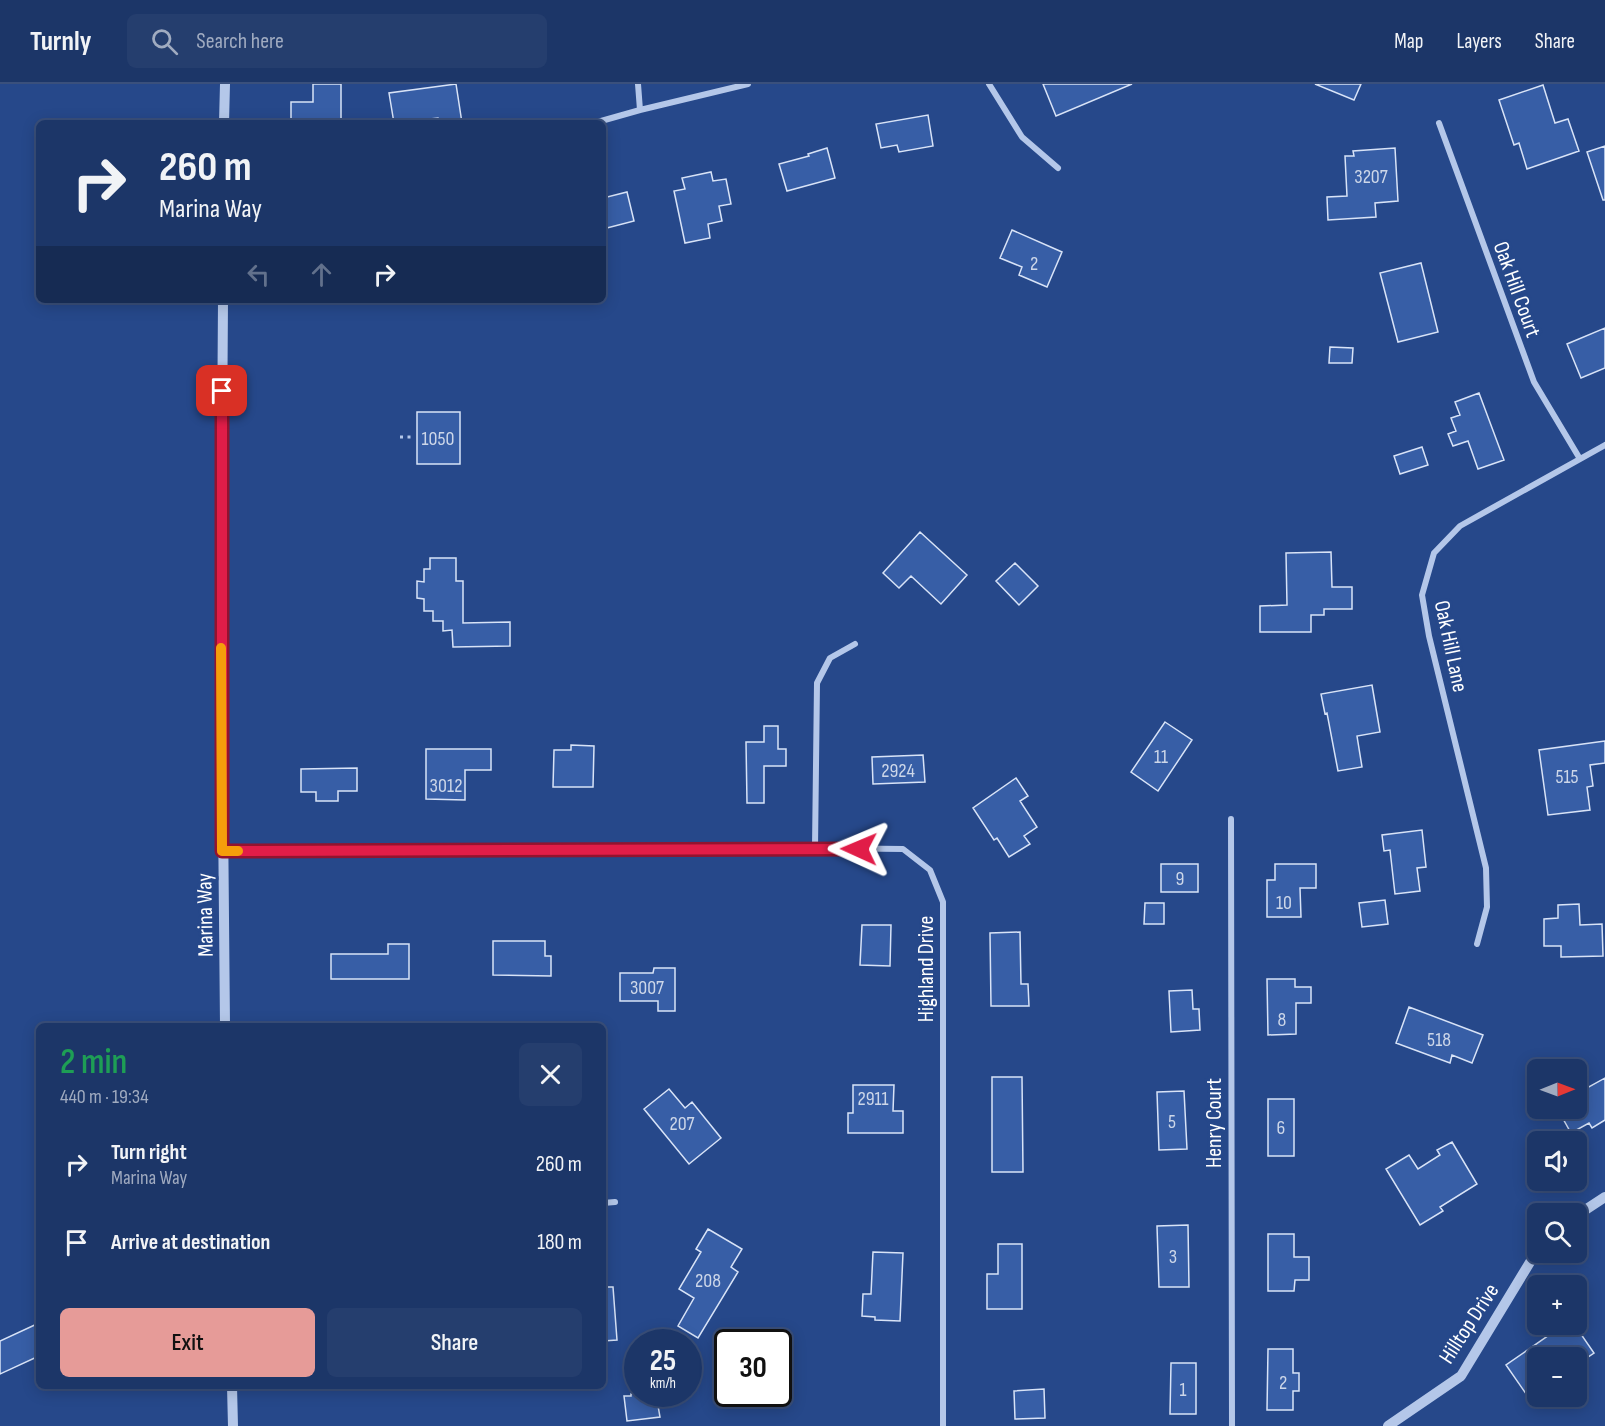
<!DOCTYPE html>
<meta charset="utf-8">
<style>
body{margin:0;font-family:"Sofia Sans Condensed",sans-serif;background:#253e6e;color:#f1f3f6;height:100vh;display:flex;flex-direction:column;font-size:22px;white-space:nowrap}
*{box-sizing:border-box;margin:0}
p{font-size:20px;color:#a0abc0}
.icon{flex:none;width:33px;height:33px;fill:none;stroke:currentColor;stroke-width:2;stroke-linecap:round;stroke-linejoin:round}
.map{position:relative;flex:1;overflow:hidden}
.side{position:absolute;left:36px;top:939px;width:570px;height:366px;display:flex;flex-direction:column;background:#1c3668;border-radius:9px;box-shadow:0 3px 15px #0003,0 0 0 2px #3a507c}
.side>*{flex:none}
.top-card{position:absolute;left:36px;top:36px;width:570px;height:183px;border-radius:9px;box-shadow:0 3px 15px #0003,0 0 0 2px #3a507c;background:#1c3668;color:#f1f3f6;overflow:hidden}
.needle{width:39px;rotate:89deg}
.fabs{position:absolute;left:1527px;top:975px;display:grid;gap:12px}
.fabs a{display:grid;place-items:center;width:60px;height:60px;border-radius:9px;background:#1c3668;box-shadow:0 3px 15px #0003,0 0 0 2px #3a507c;font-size:30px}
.speed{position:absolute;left:624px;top:1245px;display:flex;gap:12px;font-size:30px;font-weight:700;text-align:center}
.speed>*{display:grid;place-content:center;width:78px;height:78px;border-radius:50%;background:#1c3668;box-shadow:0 3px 15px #0003,0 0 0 2px #3a507c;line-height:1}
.speed small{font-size:15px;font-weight:400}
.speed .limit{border:3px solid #111;border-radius:9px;background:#fff;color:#111}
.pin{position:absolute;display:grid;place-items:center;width:51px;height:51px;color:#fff;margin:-26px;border-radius:12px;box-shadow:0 3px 9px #0006}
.me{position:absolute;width:66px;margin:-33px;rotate:271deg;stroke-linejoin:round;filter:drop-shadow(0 0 4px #0008)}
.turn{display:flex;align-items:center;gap:21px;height:126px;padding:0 24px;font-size:27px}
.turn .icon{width:78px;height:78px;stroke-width:2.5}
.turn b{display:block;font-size:42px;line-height:51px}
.lanes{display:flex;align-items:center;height:57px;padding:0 24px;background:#0003;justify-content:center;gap:30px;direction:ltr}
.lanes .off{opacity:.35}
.round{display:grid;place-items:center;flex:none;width:63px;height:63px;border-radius:9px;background:#253e6e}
.overview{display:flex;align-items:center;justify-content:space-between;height:102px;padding:0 24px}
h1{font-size:36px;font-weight:600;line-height:45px;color:#1e9e55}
.cta{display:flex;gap:12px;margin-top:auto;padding:12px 24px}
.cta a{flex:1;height:69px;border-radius:9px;background:#e69b98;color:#111;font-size:24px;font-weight:600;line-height:69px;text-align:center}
.cta a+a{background:#253e6e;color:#f1f3f6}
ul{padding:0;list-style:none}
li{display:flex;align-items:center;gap:18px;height:78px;padding:0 24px}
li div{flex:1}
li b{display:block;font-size:22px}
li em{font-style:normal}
header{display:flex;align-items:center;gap:36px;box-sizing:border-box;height:84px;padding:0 30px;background:#1c3668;border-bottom:2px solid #3a507c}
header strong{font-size:28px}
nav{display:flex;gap:33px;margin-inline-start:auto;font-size:21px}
.search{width:420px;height:54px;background:#253e6e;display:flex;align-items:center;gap:15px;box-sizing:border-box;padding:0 21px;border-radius:9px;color:#a0abc0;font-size:22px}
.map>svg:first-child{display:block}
.building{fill:#375ea6;stroke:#d8e3f7;stroke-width:1.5}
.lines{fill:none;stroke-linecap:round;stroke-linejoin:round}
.path{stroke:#b4c7e9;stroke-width:3;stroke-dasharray:3 4.5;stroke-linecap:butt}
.minor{stroke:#b4c7e9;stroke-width:6}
.tertiary{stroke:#b4c7e9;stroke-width:10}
.route-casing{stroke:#92132f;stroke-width:15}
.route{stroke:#e11d48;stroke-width:10}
.slow{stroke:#f59e0b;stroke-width:10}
.labels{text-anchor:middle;stroke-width:6;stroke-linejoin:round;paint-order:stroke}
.number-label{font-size:20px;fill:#cdd7e9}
.street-label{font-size:22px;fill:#fff;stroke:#26488a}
</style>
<header>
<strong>Turnly</strong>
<div class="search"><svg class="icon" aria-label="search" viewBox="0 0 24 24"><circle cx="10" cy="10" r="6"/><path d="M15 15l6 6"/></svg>Search here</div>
<nav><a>Map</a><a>Layers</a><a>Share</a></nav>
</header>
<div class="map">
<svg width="1605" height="1342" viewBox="0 0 1605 1342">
<rect width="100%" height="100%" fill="#26488a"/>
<path class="building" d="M313,0H341V39H291V18H313Z
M456,0L462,39H439L438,34L394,39L389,9Z
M1043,0H1132L1056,32Z
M1315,0H1361L1354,16Z
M1543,1L1555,39L1568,35L1579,67L1527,85L1519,59L1514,61L1499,16Z
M928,31L933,62L899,68L897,61L881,64L876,40Z
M1605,62V116H1603L1587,68Z
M827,64L835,94L787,107L779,80L809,72L808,70Z
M1395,64L1398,117L1375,119L1376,133L1328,136L1327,113L1347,112L1345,72H1354L1353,67Z
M711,88L713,97L726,95L731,120L719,122L722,137L708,140L710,154L685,159L674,107L685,105L682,94Z
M627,108L634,137L603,145V114Z
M1012,146L1062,168L1047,203L1019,191L1022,183L1000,174Z
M1421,179L1438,248L1398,258L1380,189Z
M1605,244V284L1581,294L1567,260Z
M1330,263L1353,264L1352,279H1329Z
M1479,309L1504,376L1478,385L1468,357L1453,362L1448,350L1456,347L1451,334L1460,331L1455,318Z
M417,328H460V380H417Z
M1422,363L1428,381L1400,390L1394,372Z
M920,448L967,491L941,520L911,492L899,504L883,489Z
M1331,468L1332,503H1352V525H1324V531H1311V548H1260V522L1287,521L1286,469Z
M430,474H456V497H463V539L510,538V562L453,563L452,546L443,547V537H433V527H424V515L417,514V497L424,498V485H430Z
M1015,479L1038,502L1019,521L996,497Z
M1372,601L1380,648L1357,652L1362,683L1338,687L1327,629L1325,630L1321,610Z
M1165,638L1192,656L1158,707L1131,688Z
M764,642H778V665H786V682H764V719H747L746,658H764Z
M1605,657V679L1590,681L1593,702L1587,703L1590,726L1548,731L1539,666Z
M571,661L594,662L593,703H553L554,666H571Z
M426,665H491V686H465V716L426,715Z
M923,671L925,698L873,700L872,673Z
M357,684V707H338V717H316V708H301V685Z
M1016,694L1028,712L1020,717L1037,743L1024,752L1030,760L1009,773L997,754L994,756L973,724Z
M1422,746L1426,783L1417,784L1420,807L1395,810L1390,766L1384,767L1382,751Z
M1161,780H1198V808H1161Z
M1275,780H1316V804H1300L1301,833H1267V796H1275Z
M1385,816L1388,840L1362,843L1359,819Z
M1145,819H1164V840H1144Z
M1579,820L1580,841L1602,840L1603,872L1561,873V862H1544V835L1558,834V821Z
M862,841H891L890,882L860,881Z
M1020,848L1021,900H1028L1029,922H991L990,849Z
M493,857H545V872H551V892L493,891Z
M388,860H409V895H331V870H388Z
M654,884H675V927H658V917H620V889H653Z
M1267,895H1295V903H1311V919H1296V950L1268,951Z
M1192,906L1193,925H1199L1200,946L1171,948L1169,907Z
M1409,923L1483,951L1472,979L1452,971L1450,979L1396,959Z
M992,993H1022L1023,1088H992Z
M1605,994V1036L1592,1044L1589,1039L1571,1049L1557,1024H1576V1010Z
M853,1001H894L893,1027H903V1049H848V1029H853Z
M669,1005L685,1024L692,1018L721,1054L689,1080L644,1025Z
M1184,1007L1187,1065L1159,1066L1157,1008Z
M1268,1015H1294V1072H1268Z
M1452,1058L1477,1100L1440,1123L1443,1127L1420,1141L1386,1085L1409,1071L1418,1085L1440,1071L1437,1066Z
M1188,1141L1189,1203H1159L1157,1142Z
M708,1145L742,1165L731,1183L738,1188L698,1254L678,1242L694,1214L679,1205L701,1168L696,1165Z
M1268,1150H1294V1173H1309V1196H1295L1294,1207H1268Z
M998,1160H1022V1225H987V1190H998Z
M873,1168L903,1169L900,1237L875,1236V1233L862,1232L863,1210H871Z
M603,1203H613L617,1256L603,1257Z
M39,1239V1272L0,1290V1257Z
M1565,1240H1574L1594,1269L1576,1281V1274H1538V1308L1529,1314L1506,1281Z
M1268,1265H1293V1289H1299V1307H1293V1326H1267Z
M1171,1279H1196V1330H1170Z
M1044,1305L1045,1334L1015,1335L1014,1307Z
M631,1310H656L660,1333L627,1337L624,1312H631Z"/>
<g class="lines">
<path class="path" d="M400,353H415"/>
<path class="minor" d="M638,0L640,26
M989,0L1022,53L1058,84
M594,39L640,26L748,0
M1439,39L1534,298L1580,375
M1231,735L1232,1342
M815,764L817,599L830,574L855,560
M222,767L815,764L903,765L930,786L943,818V1342
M1477,860L1487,823L1486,784L1429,552L1422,511L1434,469L1460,442L1605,361
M603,1119L615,1118"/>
<path class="tertiary" d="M224,39L225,0
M223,216L221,512L225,942
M1576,1132L1605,1113
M232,1302L233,1342
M1388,1342L1461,1292L1538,1165"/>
</g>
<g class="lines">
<g class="route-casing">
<path id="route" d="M222,307V767L859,765"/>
</g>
<use href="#route" class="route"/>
<path class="slow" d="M221,564L222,767H238"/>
</g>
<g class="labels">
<g class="number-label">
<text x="1371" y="99">3207</text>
<text x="1034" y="186">2</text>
<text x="438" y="361">1050</text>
<text x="1161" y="679">11</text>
<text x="898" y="693">2924</text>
<text x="1567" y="699">515</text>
<text x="446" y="708">3012</text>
<text x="1180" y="801">9</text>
<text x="1284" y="825">10</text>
<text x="647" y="910">3007</text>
<text x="1282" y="942">8</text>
<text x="1439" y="962">518</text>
<text x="873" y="1021">2911</text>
<text x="1172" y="1044">5</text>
<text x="682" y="1046">207</text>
<text x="1281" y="1050">6</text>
<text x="1173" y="1179">3</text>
<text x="708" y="1203">208</text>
<text x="1283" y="1305">2</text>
<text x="1183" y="1312">1</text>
</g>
<g class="street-label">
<text transform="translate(1518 205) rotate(70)" y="8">Oak Hill Court</text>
<text transform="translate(1452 562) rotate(78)" y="8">Oak Hill Lane</text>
<text transform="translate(204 831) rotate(-91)" y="8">Marina Way</text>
<text transform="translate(925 885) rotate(-90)" y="8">Highland Drive</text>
<text transform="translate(1213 1039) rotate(-90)" y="8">Henry Court</text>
<text transform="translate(1468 1239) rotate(-57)" y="8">Hilltop Drive</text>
</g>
</g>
</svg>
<div class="fabs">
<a><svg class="needle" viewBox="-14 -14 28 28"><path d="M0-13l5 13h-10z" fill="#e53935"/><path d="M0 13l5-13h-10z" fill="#a0abc0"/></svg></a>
<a><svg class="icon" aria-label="sound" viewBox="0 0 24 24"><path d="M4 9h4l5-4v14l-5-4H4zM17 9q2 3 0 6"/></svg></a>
<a><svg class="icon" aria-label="search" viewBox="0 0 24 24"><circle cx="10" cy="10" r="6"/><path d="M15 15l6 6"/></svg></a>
<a>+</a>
<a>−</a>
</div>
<div class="speed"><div>25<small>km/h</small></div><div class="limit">30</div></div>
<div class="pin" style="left:222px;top:307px;background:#d93025"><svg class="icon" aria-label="arrive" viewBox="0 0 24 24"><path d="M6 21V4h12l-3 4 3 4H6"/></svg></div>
<svg class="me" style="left:859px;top:765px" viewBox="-20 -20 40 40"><path d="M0-17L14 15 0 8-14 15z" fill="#e11d48" stroke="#fff" stroke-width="4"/></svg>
<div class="top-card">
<div class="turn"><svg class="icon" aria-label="right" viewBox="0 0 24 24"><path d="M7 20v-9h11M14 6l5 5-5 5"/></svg><div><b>260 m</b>Marina Way</div></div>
<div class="lanes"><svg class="icon off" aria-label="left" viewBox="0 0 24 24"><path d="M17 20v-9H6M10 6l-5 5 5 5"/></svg><svg class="icon off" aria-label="ahead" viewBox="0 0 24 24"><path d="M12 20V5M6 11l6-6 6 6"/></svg><svg class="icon" aria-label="right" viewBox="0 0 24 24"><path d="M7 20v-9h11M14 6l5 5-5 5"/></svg></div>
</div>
<section class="side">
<div class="overview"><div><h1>2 min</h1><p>440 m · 19:34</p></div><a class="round"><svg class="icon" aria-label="close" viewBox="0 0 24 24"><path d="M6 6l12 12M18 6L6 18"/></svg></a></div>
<ul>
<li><svg class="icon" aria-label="right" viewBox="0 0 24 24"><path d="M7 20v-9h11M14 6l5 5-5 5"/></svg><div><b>Turn right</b><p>Marina Way</p></div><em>260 m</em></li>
<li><svg class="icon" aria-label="arrive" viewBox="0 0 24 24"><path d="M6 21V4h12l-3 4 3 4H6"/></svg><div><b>Arrive at destination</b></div><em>180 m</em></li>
</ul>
<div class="cta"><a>Exit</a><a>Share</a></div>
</section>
</div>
